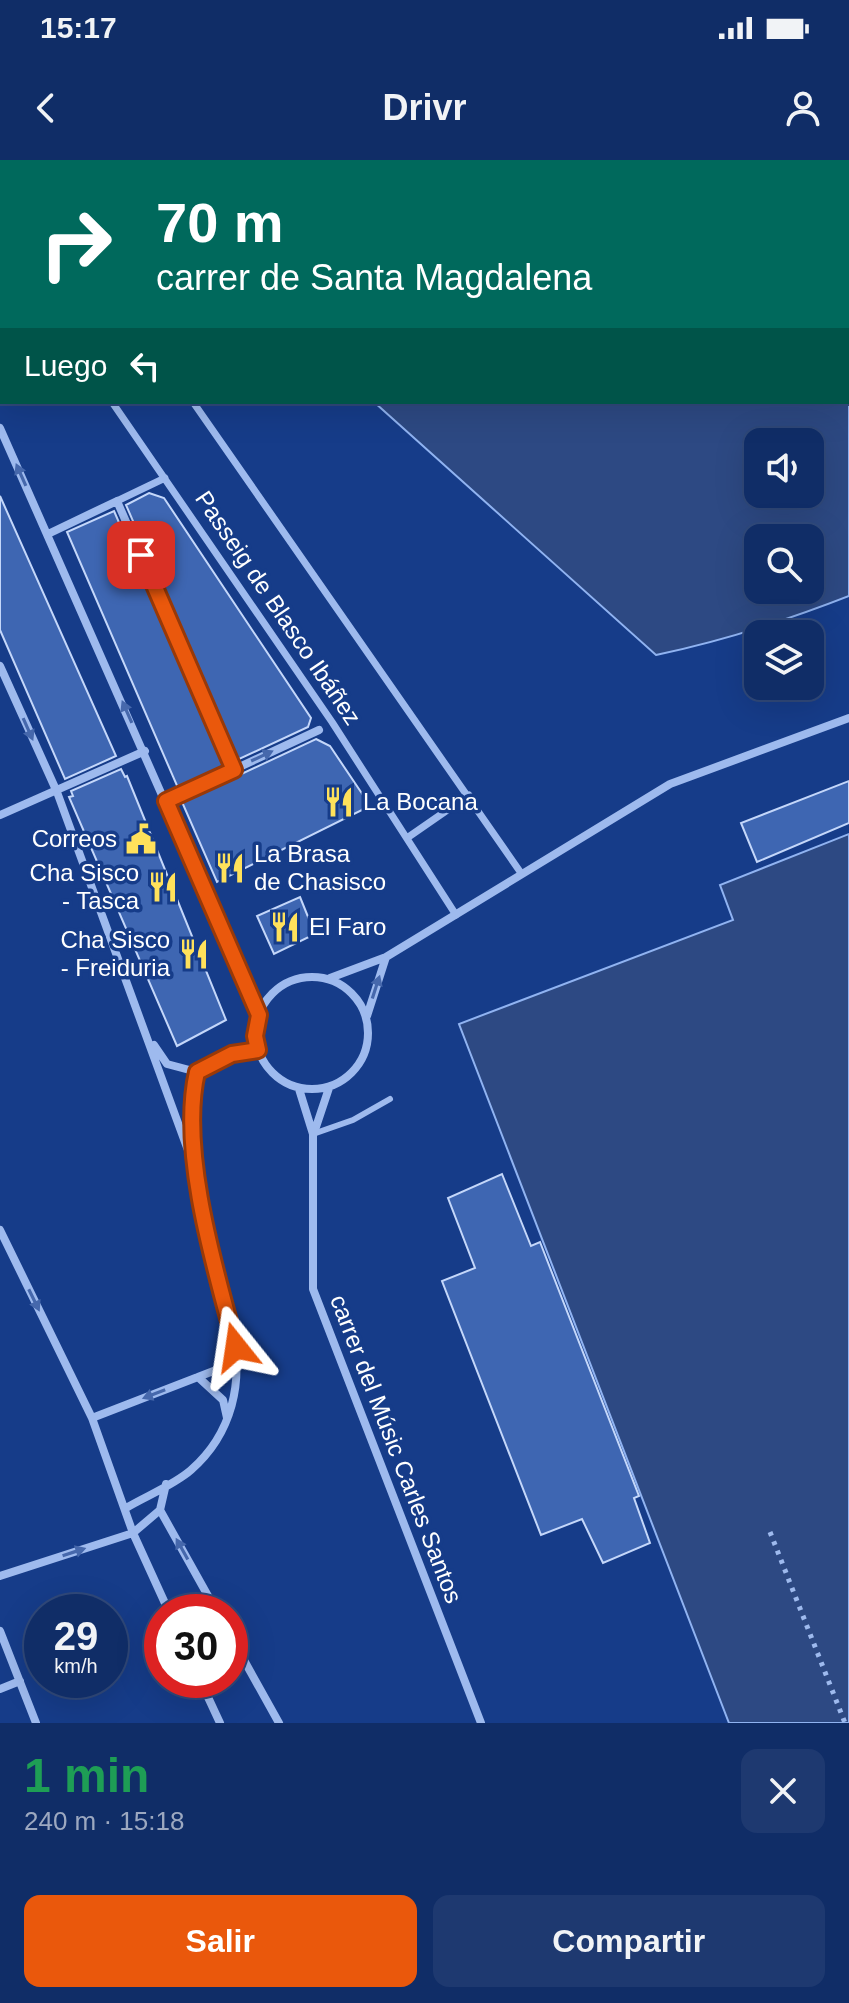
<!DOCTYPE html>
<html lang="es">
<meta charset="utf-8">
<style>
body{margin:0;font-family:Helvetica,sans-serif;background:#1e3970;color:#f1f3f6;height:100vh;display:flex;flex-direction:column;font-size:30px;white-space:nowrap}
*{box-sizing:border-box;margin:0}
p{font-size:26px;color:#9ca8c0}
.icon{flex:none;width:44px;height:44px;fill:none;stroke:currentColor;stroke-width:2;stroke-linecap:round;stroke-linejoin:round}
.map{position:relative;height:1563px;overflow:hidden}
.drawer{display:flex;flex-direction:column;background:#102d67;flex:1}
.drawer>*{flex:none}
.hud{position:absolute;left:0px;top:0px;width:850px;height:244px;box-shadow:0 8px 32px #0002,0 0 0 2px #30497b;background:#00695c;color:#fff;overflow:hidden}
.controls{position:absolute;left:744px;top:268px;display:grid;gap:16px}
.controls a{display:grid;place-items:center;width:80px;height:80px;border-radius:16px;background:#102d67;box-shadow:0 8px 32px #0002,0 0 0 2px #30497b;font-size:40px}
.speed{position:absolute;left:24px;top:1434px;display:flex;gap:16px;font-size:40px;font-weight:700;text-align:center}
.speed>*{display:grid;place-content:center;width:104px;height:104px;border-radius:50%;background:#102d67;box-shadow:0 8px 32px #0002,0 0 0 2px #30497b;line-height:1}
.speed small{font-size:20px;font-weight:400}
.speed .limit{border:12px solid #d22;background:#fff;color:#111}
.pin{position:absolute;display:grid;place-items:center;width:68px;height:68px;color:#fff;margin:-34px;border-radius:16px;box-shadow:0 4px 12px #0006}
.me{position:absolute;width:88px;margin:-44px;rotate:345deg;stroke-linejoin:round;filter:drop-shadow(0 0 6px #0008)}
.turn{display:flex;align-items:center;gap:28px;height:168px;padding:0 24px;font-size:36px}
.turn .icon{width:104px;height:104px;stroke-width:2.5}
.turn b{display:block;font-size:56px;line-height:68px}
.then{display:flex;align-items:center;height:76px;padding:0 24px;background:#0003;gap:16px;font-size:30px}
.round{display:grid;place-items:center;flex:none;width:84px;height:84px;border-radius:16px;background:#1e3970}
.overview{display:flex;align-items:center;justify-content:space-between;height:136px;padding:0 24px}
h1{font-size:48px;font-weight:800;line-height:60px;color:#1e9e55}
.primary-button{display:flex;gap:16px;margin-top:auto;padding:16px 24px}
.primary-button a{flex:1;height:92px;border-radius:16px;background:#ea580c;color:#fff;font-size:32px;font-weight:800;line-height:92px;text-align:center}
.primary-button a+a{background:#1e3970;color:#f1f3f6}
.status{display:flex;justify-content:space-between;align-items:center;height:56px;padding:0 40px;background:#102d67;direction:ltr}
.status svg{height:22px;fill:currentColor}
header{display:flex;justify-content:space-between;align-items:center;height:104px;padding:0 24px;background:#102d67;font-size:36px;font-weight:800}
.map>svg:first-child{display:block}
.water{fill:#2d4983;stroke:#90b3f1;stroke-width:2;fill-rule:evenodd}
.building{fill:#3e66b2;stroke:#c4d7fa;stroke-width:2}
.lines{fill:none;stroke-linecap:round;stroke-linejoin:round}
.path{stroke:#9ebaee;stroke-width:5;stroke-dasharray:4 6;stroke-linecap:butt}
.service{stroke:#9ebaee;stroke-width:6}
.pedestrian{stroke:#9ebaee;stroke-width:7}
.minor{stroke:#9ebaee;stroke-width:8}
.oneway{fill:#4668ac}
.route-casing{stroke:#983908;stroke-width:20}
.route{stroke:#ea580c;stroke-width:14}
.labels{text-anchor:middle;stroke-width:7;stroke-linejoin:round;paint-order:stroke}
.street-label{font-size:24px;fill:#fff;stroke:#163c89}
.poi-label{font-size:24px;fill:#fff;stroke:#163c89;text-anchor:start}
</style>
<div class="status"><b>15:17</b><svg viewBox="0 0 49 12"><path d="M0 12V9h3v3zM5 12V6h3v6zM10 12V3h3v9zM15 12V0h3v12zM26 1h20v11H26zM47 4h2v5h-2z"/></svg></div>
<header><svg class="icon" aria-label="back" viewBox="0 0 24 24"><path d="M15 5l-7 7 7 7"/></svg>Drivr<svg class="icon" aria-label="person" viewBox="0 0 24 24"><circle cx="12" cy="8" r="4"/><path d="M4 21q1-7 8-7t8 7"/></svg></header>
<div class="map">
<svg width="849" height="1563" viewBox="0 0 849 1563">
<rect width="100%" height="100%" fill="#163c89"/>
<path class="water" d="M175,0H849V436C785,461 723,481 656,495L374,242H848V2ZM758,282H810V334H758ZM758,378H810V430H758Z
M849,674V1563H729L459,864L733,760L720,725Z"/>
<path class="building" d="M149,333L164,338L311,558L308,567L237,600L126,345Z
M0,336L116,596L65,619L0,470Z
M114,351L225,606L178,628L67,372Z
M316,579L330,586L367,641L362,650L217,722L182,642Z
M121,609L125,617L127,616L226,860L177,886L69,637L73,636L71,631Z
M849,621V663L757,702L741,663Z
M300,737L315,774L274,794L257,756Z
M502,1014L531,1086L540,1082L639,1336L634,1338L650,1383L603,1403L582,1359L541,1375L442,1121L475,1108L448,1038Z"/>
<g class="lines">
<path class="path" d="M770,1372L845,1563"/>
<path class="service" d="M313,974L353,960L390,939"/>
<path class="pedestrian" d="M19,0L20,2
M0,83L2,86
M112,242L332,562L456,755
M193,242L521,713
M117,341L165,318
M407,678L469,635"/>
<path class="minor" d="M0,268L259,855
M48,374L117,341L234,610
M0,506L57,632L193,1004L227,1155L228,1192L216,1210L92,1258
M166,641L319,570
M0,655L145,591
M256 873a56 56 0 1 1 112 0a56 56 0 1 1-112 0Z
M330,818L386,797L670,624L849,558
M367,856L386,797
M154,885L167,904L197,912L232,894L258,890
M299,929L313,974V1129L481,1563
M314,973L329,928
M193,995L191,935L197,912
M0,1070L92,1258L133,1373L169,1452
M198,1217L223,1240L227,1258
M166,1324L160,1350L217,1452
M126,1348C146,1336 174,1325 191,1310C232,1274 245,1221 231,1169
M0,1416L133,1373L160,1350
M0,1471L36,1563
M230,1475L279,1563
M200,1520L220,1563
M0,1529L20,1521"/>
</g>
<defs><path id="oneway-solid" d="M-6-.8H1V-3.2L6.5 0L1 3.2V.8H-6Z" transform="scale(2)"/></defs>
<g class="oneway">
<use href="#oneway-solid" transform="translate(21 315) rotate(-114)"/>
<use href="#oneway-solid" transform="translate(127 552) rotate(-114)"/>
<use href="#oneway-solid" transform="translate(28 569) rotate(66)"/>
<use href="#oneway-solid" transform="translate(262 596) rotate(-25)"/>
<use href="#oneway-solid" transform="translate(376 827) rotate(-72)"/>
<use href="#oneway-solid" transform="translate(34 1140) rotate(64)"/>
<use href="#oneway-solid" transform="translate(154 1234) rotate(159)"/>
<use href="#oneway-solid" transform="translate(182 1389) rotate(-119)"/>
<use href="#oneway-solid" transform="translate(74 1392) rotate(-18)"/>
</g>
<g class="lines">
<g class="route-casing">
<path id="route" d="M141,395L234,610L166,641L259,855L255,876L258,890L232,894L197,912C179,990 215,1109 236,1187"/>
</g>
<use href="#route" class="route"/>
</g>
<defs>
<g id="restaurant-bare" transform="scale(2.4)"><path d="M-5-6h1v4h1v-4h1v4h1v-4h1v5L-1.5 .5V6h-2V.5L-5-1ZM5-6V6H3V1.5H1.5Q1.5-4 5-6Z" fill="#ffe15b" stroke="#163c89" stroke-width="2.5" paint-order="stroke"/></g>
<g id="civic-bare" transform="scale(2.4)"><path d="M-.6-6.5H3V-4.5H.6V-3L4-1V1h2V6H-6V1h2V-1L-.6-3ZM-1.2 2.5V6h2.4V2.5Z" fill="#ffe15b" stroke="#163c89" stroke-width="2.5" paint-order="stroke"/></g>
</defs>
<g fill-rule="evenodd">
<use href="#restaurant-bare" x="339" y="642"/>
<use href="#civic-bare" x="141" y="679"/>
<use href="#restaurant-bare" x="230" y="708"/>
<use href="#restaurant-bare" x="163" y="727"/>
<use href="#restaurant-bare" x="285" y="767"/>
<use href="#restaurant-bare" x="194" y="794"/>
</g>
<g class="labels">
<g class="street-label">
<text transform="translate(278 448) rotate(56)" y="8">Passeig de Blasco Ibáñez</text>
<text transform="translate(396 1289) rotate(69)" y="8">carrer del Músic Carles Santos</text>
</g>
<g class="poi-label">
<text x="363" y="650">La Bocana</text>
<text x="117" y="687" text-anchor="end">Correos</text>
<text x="254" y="702">La Brasa<tspan x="254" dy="28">de Chasisco</tspan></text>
<text x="139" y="721" text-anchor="end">Cha Sisco<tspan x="139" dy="28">- Tasca</tspan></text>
<text x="309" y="775">El Faro</text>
<text x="170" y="788" text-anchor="end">Cha Sisco<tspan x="170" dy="28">- Freiduria</tspan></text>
</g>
</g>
</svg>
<div class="controls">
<a><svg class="icon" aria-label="sound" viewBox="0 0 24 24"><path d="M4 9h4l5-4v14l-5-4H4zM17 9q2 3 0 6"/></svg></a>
<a><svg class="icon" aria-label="search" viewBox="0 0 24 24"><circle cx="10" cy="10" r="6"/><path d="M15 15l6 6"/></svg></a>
<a><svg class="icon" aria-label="layers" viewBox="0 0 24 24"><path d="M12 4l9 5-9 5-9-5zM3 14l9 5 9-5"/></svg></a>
</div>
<div class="speed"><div>29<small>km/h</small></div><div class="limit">30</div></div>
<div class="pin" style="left:141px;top:395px;background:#d93025"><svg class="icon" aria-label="arrive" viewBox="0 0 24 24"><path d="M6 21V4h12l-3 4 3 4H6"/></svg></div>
<svg class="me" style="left:236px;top:1187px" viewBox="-20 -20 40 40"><path d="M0-17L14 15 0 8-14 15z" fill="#ea580c" stroke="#fff" stroke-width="4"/></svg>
<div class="hud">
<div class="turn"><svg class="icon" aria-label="right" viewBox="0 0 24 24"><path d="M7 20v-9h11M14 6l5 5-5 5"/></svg><div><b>70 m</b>carrer de Santa Magdalena</div></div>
<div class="then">Luego<svg class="icon" aria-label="left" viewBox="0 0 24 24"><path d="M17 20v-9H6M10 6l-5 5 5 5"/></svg></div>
</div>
</div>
<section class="drawer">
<div class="overview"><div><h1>1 min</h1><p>240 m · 15:18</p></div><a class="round"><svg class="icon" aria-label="close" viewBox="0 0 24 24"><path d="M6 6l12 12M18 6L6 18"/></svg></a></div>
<div class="primary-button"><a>Salir</a><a>Compartir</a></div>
</section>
